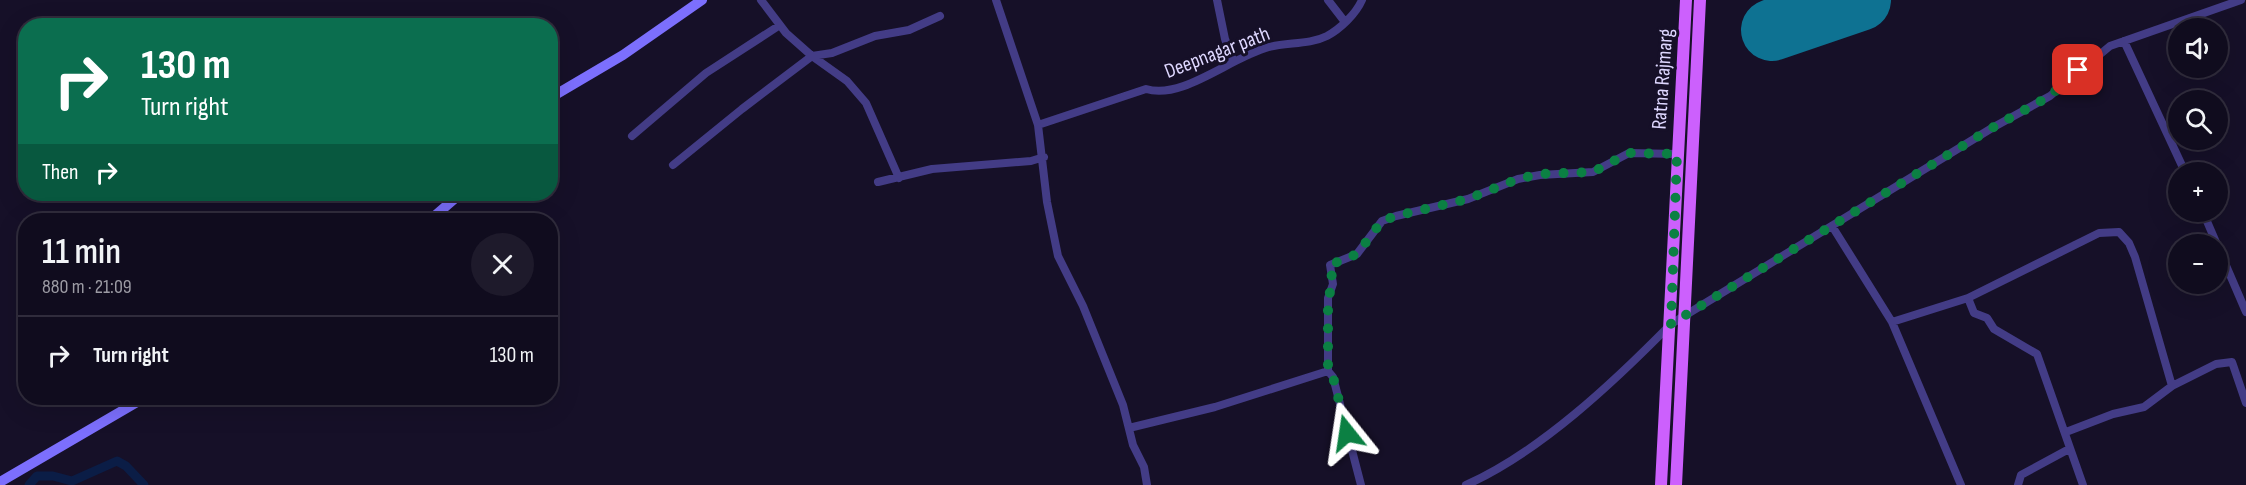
<!DOCTYPE html>
<meta charset="utf-8">
<style>
body{margin:0;font-family:"Sofia Sans Condensed",sans-serif;background:#1e1a2b;color:#f1f3f6;height:100vh;display:flex;flex-direction:column;font-size:22px;white-space:nowrap}
*{box-sizing:border-box;margin:0}
p{font-size:20px;color:#9c9ba4}
.icon{flex:none;width:33px;height:33px;fill:none;stroke:currentColor;stroke-width:2;stroke-linecap:round;stroke-linejoin:round}
.map{position:relative;flex:1;overflow:hidden}
.panel{position:absolute;left:18px;top:213px;width:540px;height:192px;display:flex;flex-direction:column;background:#100c1e;border-radius:24px;box-shadow:0 6px 24px #0002,0 0 0 2px #302c3c}
.panel>*{flex:none}
.hud{position:absolute;left:18px;top:18px;width:540px;height:183px;border-radius:24px;box-shadow:0 6px 24px #0002,0 0 0 2px #302c3c;background:#0b6e4f;color:#fff;overflow:hidden}
.controls{position:absolute;left:2168px;top:18px;display:grid;gap:12px}
.controls a{display:grid;place-items:center;width:60px;height:60px;border-radius:50%;background:#100c1e;box-shadow:0 6px 24px #0002,0 0 0 2px #302c3c;font-size:30px}
.pin{position:absolute;display:grid;place-items:center;width:51px;height:51px;color:#fff;margin:-26px;border-radius:12px;box-shadow:0 3px 9px #0006}
.me{position:absolute;width:66px;margin:-33px;rotate:345deg;stroke-linejoin:round;filter:drop-shadow(0 0 4px #0008)}
.turn{display:flex;align-items:center;gap:21px;height:126px;padding:0 24px;font-size:27px}
.turn .icon{width:78px;height:78px;stroke-width:2.5}
.turn b{display:block;font-size:42px;line-height:51px}
.then{display:flex;align-items:center;height:57px;padding:0 24px;background:#0003;gap:12px;font-size:22px}
.round{display:grid;place-items:center;flex:none;width:63px;height:63px;border-radius:32px;background:#1e1a2b}
.overview{display:flex;align-items:center;justify-content:space-between;height:102px;padding:0 24px}
h1{font-size:36px;font-weight:600;line-height:45px}
ul{padding:0;list-style:none}
li{display:flex;align-items:center;gap:18px;height:78px;padding:0 24px;border-top:2px solid #302c3c}
li div{flex:1}
li b{display:block;font-size:22px}
li em{font-style:normal}
.map>svg:first-child{display:block}
.lines{fill:none;stroke-linecap:round;stroke-linejoin:round}
.canal{stroke:#0b1d46;stroke-width:9}
.runway{stroke:#0e7292;stroke-width:62}
.street{stroke:#433c86;stroke-width:8}
.secondary{stroke:#7c6ffd;stroke-width:10}
.primary{stroke:#cc60fd;stroke-width:12}
.route{stroke:#0b8043;stroke-width:10;stroke-dasharray:0 18}
.labels{text-anchor:middle;stroke-width:6;stroke-linejoin:round;paint-order:stroke}
.street-label{font-size:21px;fill:#ded7ff;stroke:#161028}
</style>
<div class="map">
<svg width="2246" height="485" viewBox="0 0 2246 485">
<rect width="100%" height="100%" fill="#161028"/>
<g class="lines">
<path class="canal" d="M29,485L37,476H53L72,481L117,461L126,466L144,485"/>
<path class="runway" d="M1772,30L1860,0"/>
<path class="street" d="M761,0L786,33L812,56L847,81L866,103L899,178
M996,0L1038,125L1047,202L1058,256L1083,306L1123,405L1133,445L1144,467L1147,485
M1217,0L1225,39L1233,60
M1328,0L1345,22
M2124,41L2185,172
M1038,125L1146,89C1183,100 1229,58 1269,47C1288,42 1309,45 1327,36C1340,29 1356,14 1362,0
M632,136L706,73L780,25
M673,165L742,109L812,56L832,53L875,36L909,30L940,16
M878,182L932,169L1031,161L1044,157
M2203,212L2246,312
M1832,226L1892,322L1961,485
M1968,298L1974,313L1987,318L1994,329L2037,354L2083,485
M1892,322L1968,298L2099,233L2119,232L2129,243L2135,257L2172,386L2216,364L2232,362L2246,403
M1328,371L1333,377L1361,485
M1129,428L1215,407L1328,371V298L1333,284L1330,265L1357,254L1382,221L1396,216L1468,199L1518,179L1540,175L1593,172L1629,153L1677,154
M2066,432L2113,414L2144,407L2172,386
M1466,485C1540,452 1614,382 1671,324L1992,128L2050,96L2110,46L2241,0
M2018,485L2021,475L2069,449"/>
<path class="secondary" d="M550,98L623,55L702,0
M430,220L460,194
M0,482L144,398"/>
<path class="primary" d="M1661,485L1686,0
M1676,485L1700,0"/>
</g>
<g class="lines">
<path class="route" d="M1347,433L1333,377L1328,371V298L1333,284L1330,265L1357,254L1382,221L1396,216L1468,199L1518,179L1540,174L1593,172L1629,153L1677,154L1671,324L1992,128L2050,96L2078,70"/>
</g>
<g class="labels">
<g class="street-label">
<text transform="translate(1217 52) rotate(-21)" y="7">Deepnagar path</text>
<text transform="translate(1662 79) rotate(-86)" y="7">Ratna Rajmarg</text>
</g>
</g>
</svg>
<div class="controls">
<a><svg class="icon" aria-label="sound" viewBox="0 0 24 24"><path d="M4 9h4l5-4v14l-5-4H4zM17 9q2 3 0 6"/></svg></a>
<a><svg class="icon" aria-label="search" viewBox="0 0 24 24"><circle cx="10" cy="10" r="6"/><path d="M15 15l6 6"/></svg></a>
<a>+</a>
<a>−</a>
</div>
<div class="pin" style="left:2078px;top:70px;background:#d93025"><svg class="icon" aria-label="arrive" viewBox="0 0 24 24"><path d="M6 21V4h12l-3 4 3 4H6"/></svg></div>
<svg class="me" style="left:1347px;top:433px" viewBox="-20 -20 40 40"><path d="M0-17L14 15 0 8-14 15z" fill="#0b8043" stroke="#fff" stroke-width="4"/></svg>
<div class="hud">
<div class="turn"><svg class="icon" aria-label="right" viewBox="0 0 24 24"><path d="M7 20v-9h11M14 6l5 5-5 5"/></svg><div><b>130 m</b>Turn right</div></div>
<div class="then">Then<svg class="icon" aria-label="right" viewBox="0 0 24 24"><path d="M7 20v-9h11M14 6l5 5-5 5"/></svg></div>
</div>
<section class="panel">
<div class="overview"><div><h1>11 min</h1><p>880 m · 21:09</p></div><a class="round"><svg class="icon" aria-label="close" viewBox="0 0 24 24"><path d="M6 6l12 12M18 6L6 18"/></svg></a></div>
<ul>
<li><svg class="icon" aria-label="right" viewBox="0 0 24 24"><path d="M7 20v-9h11M14 6l5 5-5 5"/></svg><div><b>Turn right</b></div><em>130 m</em></li>
</ul>
</section>
</div>
